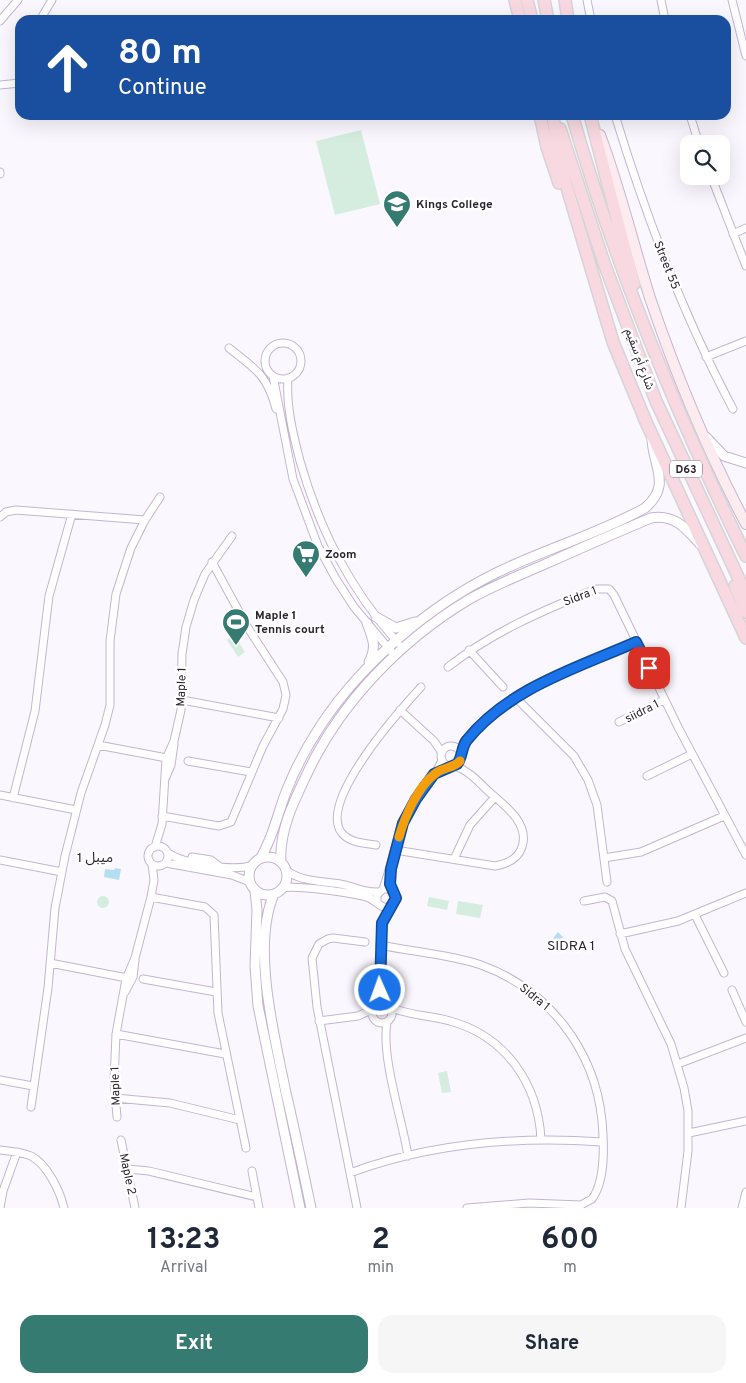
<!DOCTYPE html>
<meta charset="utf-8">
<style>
body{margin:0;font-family:Overpass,"Noto Sans Arabic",sans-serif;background:#f6f6f7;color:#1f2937;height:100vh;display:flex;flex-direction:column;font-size:19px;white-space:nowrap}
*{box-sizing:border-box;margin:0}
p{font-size:16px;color:#747a83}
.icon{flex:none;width:28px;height:28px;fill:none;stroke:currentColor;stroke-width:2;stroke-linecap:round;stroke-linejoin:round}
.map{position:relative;height:1208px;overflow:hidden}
.sheet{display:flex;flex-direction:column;background:#fff;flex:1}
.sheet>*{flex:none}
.hud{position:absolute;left:15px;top:15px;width:716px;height:105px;border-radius:15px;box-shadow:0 5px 20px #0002;background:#1a4fa0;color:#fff;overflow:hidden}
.controls{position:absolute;left:680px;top:135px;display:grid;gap:10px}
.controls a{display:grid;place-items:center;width:50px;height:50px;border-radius:10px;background:#fff;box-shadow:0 5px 20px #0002;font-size:25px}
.pin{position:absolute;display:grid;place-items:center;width:42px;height:42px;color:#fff;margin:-21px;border-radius:10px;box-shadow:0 2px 8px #0006}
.me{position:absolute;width:55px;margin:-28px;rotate:358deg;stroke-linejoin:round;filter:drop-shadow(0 0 4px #0008)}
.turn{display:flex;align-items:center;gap:18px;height:105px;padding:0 20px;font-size:22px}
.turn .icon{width:65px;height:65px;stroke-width:2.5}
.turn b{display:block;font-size:35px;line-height:42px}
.eta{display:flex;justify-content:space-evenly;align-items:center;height:85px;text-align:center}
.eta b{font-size:30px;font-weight:700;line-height:35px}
.button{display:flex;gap:10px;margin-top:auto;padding:10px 20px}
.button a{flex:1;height:58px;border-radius:15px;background:#357b71;color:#fff;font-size:20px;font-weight:700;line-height:58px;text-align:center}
.button a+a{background:#f6f6f7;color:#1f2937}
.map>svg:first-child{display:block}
.green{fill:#d4eddf}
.water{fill:#b5dff0}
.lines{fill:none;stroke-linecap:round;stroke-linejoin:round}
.minor-casing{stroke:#c4b4d2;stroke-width:9}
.tertiary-casing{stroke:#c4b4d2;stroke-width:11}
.secondary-casing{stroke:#c4b4d2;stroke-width:12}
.primary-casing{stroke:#d5d4d6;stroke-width:14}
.minor{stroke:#fff;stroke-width:7}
.tertiary{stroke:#fff;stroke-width:9}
.secondary{stroke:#fcecf0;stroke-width:10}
.primary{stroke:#f9d9e1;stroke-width:11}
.route-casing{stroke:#114b97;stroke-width:12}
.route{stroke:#1a73e8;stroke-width:9}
.slow{stroke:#f59e0b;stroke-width:9}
.labels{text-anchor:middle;stroke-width:5;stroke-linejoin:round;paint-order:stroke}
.shield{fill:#fff;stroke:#6c6770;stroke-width:1}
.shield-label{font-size:11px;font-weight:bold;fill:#2d2632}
.poi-label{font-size:12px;font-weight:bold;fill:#2d2632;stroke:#fff;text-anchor:start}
.street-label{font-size:12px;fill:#2d2632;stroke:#fff}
.neighbourhood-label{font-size:14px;fill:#2d2632;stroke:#fff}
</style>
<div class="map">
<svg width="746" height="1208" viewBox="0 0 746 1208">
<rect width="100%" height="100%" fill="#fbf7fe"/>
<path class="green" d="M361,130L380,204L335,215L316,141Z
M234,635L245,652L238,657L227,640Z
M97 902a6 6 0 1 1 12 0a6 6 0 1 1-12 0Z
M429,897L449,901L447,910L427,906Z
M458,901L483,905L480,918L456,914Z
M447,1071L451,1092L442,1093L438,1073Z"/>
<path class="water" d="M115,868L121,869L119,880L104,877L105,869L114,870Z
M558,932L563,937L556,950L548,945Z"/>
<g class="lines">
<g class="minor-casing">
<path id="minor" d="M587,0L591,20
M661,0L665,20
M732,0L746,56
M40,20L52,0
M0,21L18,0
M0,85L20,83
M615,115C646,217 683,315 733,409
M690,115L699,144
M0,174V172
M711,176L746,266
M733,234L746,228
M265 361a18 18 0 1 1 36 0a18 18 0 1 1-36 0Z
M229,348C255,369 267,374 276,409
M706,357L746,341
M273,376L293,479L318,546L336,579L354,607L395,656
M288,378C286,406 293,434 300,461C320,531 350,589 398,643
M0,517L6,512L16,510L145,520
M469,650L503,687
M448,667C494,631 542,611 596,589H609L614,595L678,727L746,855
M516,698L574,756L588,780L597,805L607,882
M182,700L279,718
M400,710L434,741L442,753
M619,722L664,700
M98,745L172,759
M441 756a10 10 0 1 1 20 0a10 10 0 1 1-20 0Z
M461,754C464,740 476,730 486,721C531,683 583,665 636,642
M188,761L251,772
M647,776L692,754
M166,777L171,765L174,744
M0,795L76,810
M13,798L35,711L49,596L72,514
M162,816L219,826L231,822L263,746L283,709L286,695L283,682L248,628L212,562
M376,845C364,843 349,843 341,832C319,800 400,710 421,687
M148 856a10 10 0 1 1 20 0a10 10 0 1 1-20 0Z
M155,847L162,824L166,759L174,741L181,710L182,654L186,627L194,600L205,574L232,536
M395,850L495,866C507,864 518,859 522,847C530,823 504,805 488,791C478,781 468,770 454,766
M168,853C184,864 234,872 253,865
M192,857L211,860L219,866
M604,858L641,852L724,816
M454,859L470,825L495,797
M0,860L62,872
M166,863L232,875L250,882
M287,871C303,882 321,881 340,884C354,886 362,893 379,892
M283,888C296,885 356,893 369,898C376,901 379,906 386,908L395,902V894L390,889H383L377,895V901
M383,889C391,867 395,843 403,822C413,799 433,782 442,760
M151,897L205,907L214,915L218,1013L246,1148
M584,901L605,897L612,901L625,949L671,1044L684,1088L688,1111V1151L681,1208
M695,915L724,973
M620,934L678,921L746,893
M380,945C413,952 448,954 481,965C548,989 595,1050 602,1121C604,1144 606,1180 592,1199L581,1205L529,1203L467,1208
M50,963L132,979
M143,979L216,992
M732,990L746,1022
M125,992L133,977L135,960
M372 1013a10 10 0 1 1 20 0a10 10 0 1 1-20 0Z
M376,1005L380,990L382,923L389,907
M390,1007C409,1016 430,1015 450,1021C505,1036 538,1083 541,1139
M319,1021L358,1016L373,1009
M387,1022C381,1058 402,1118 408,1156
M116,1034L225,1054
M678,1064L746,1038
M0,1080L33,1086
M115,1098L170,1103L240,1120
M31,1107L48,988L55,908L65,856L81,793L105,725L110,705V641L116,594L131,548L145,520L160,497
M117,1117L114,1081L116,1034L126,979L135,958L151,897L154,880L152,864
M689,1133L746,1121
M121,1140L135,1208
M0,1150C10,1151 22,1152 31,1156C47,1164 60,1191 64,1208
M128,1169L149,1171L257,1197
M252,1171L259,1208
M350,1173C431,1143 516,1136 602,1142
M0,1208L3,1191L17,1152
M357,1208L317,1007L312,958L319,944L328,939L333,938L365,942
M742,1208L746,1192"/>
</g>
<g class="tertiary-casing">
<path id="tertiary" d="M706,437L724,456L746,463
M376,617L396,628L415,622
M367,623C373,639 377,647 369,662
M249 876a19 19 0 1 1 38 0a19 19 0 1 1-38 0Z
M260,859C273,838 277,815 286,792C295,769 307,746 321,725C362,663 429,606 496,573C545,549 598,534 645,508C672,485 653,467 652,439
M281,862C279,832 293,803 306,776C339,704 400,641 468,600C492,586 518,576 543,565C579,549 615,533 651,518C674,514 686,528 700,544
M255,891L257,910L255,966L258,1006L300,1208
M274,894C251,947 275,1038 286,1093C295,1131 303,1170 311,1208"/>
</g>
<g class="secondary-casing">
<path id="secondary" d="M600,135C620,188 633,244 650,298C676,375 708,452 746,524"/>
</g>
<g class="primary-casing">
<path id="primary" d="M515,0L520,20
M527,0L532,20
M544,0L548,20
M565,0L568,20
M540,115L547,147L559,183
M553,115L557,147L565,181L613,342L646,422L746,638
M572,115C616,267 676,414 746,556
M590,115L634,284
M560,129L604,263L656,401L746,594
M735,586L746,612"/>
</g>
<use href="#minor" class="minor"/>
<use href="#tertiary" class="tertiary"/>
<use href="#secondary" class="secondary"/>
<use href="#primary" class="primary"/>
</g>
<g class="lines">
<g class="route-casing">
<path id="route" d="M380,990L382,923L396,898L390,884L391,869L403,823L416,799L434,774L457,764C463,757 461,747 467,740C509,688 577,668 636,642L649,668"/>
</g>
<use href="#route" class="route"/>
<path class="slow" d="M399,837C405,816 418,786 436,773C444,767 454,768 460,761"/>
</g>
<defs>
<g id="university-pin" transform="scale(1.4375)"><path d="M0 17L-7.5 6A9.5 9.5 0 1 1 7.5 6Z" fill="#357b71" stroke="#fff"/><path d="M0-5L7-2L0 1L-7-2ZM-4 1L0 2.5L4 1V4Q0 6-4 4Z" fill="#fff"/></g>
<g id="supermarket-pin" transform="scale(1.4375)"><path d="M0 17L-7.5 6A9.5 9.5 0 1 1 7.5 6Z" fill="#357b71" stroke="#fff"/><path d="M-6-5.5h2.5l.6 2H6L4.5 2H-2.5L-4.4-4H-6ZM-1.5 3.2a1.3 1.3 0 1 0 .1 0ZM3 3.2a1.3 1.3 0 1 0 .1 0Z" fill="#fff"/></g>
<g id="stadium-pin" transform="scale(1.4375)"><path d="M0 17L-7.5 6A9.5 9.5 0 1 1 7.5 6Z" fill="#357b71" stroke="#fff"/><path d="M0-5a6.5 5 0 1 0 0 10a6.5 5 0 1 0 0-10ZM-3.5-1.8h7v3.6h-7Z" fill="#fff"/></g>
</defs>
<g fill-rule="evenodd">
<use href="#university-pin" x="397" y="204"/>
<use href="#supermarket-pin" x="306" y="554"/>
<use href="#stadium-pin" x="236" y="622"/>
</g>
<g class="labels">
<rect class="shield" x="670" y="460.5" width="32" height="17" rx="4"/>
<g class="shield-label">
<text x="686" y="473">D63</text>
</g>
<g class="poi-label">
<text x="416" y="208">Kings College</text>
<text x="325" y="558">Zoom</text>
<text x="255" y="619">Maple 1<tspan x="255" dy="14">Tennis court</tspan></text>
</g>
<g class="street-label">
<text transform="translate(667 265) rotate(68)" y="4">Street 55</text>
<text transform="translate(640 359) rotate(70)" y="4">شارع أم سقيم</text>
<text transform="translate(580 596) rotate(-21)" y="4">Sidra 1</text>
<text transform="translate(181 687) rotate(-88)" y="4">Maple 1</text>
<text transform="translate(642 711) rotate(-27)" y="4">siidra 1</text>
<text transform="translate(535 997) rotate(39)" y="4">Sidra 1</text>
<text transform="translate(115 1086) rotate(-92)" y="4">Maple 1</text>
<text transform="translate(128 1174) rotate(78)" y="4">Maple 2</text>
</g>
<g class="neighbourhood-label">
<text x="95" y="862">ميبل 1</text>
<text x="571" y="950">SIDRA 1</text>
</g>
</g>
</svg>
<div class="controls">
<a><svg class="icon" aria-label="search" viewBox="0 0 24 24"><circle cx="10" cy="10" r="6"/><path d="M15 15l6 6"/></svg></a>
</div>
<div class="pin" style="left:649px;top:668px;background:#d93025"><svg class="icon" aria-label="arrive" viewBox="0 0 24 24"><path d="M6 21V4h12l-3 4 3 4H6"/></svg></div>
<svg class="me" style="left:380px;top:990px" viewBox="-20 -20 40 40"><circle r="17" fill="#1a73e8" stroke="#fff" stroke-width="3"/><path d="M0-11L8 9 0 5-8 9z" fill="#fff"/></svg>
<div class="hud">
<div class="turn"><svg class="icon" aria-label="ahead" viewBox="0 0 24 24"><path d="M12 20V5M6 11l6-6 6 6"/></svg><div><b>80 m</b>Continue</div></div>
</div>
</div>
<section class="sheet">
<div class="eta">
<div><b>13:23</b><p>Arrival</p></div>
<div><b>2</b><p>min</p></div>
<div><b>600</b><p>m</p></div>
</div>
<div class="button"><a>Exit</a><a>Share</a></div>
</section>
